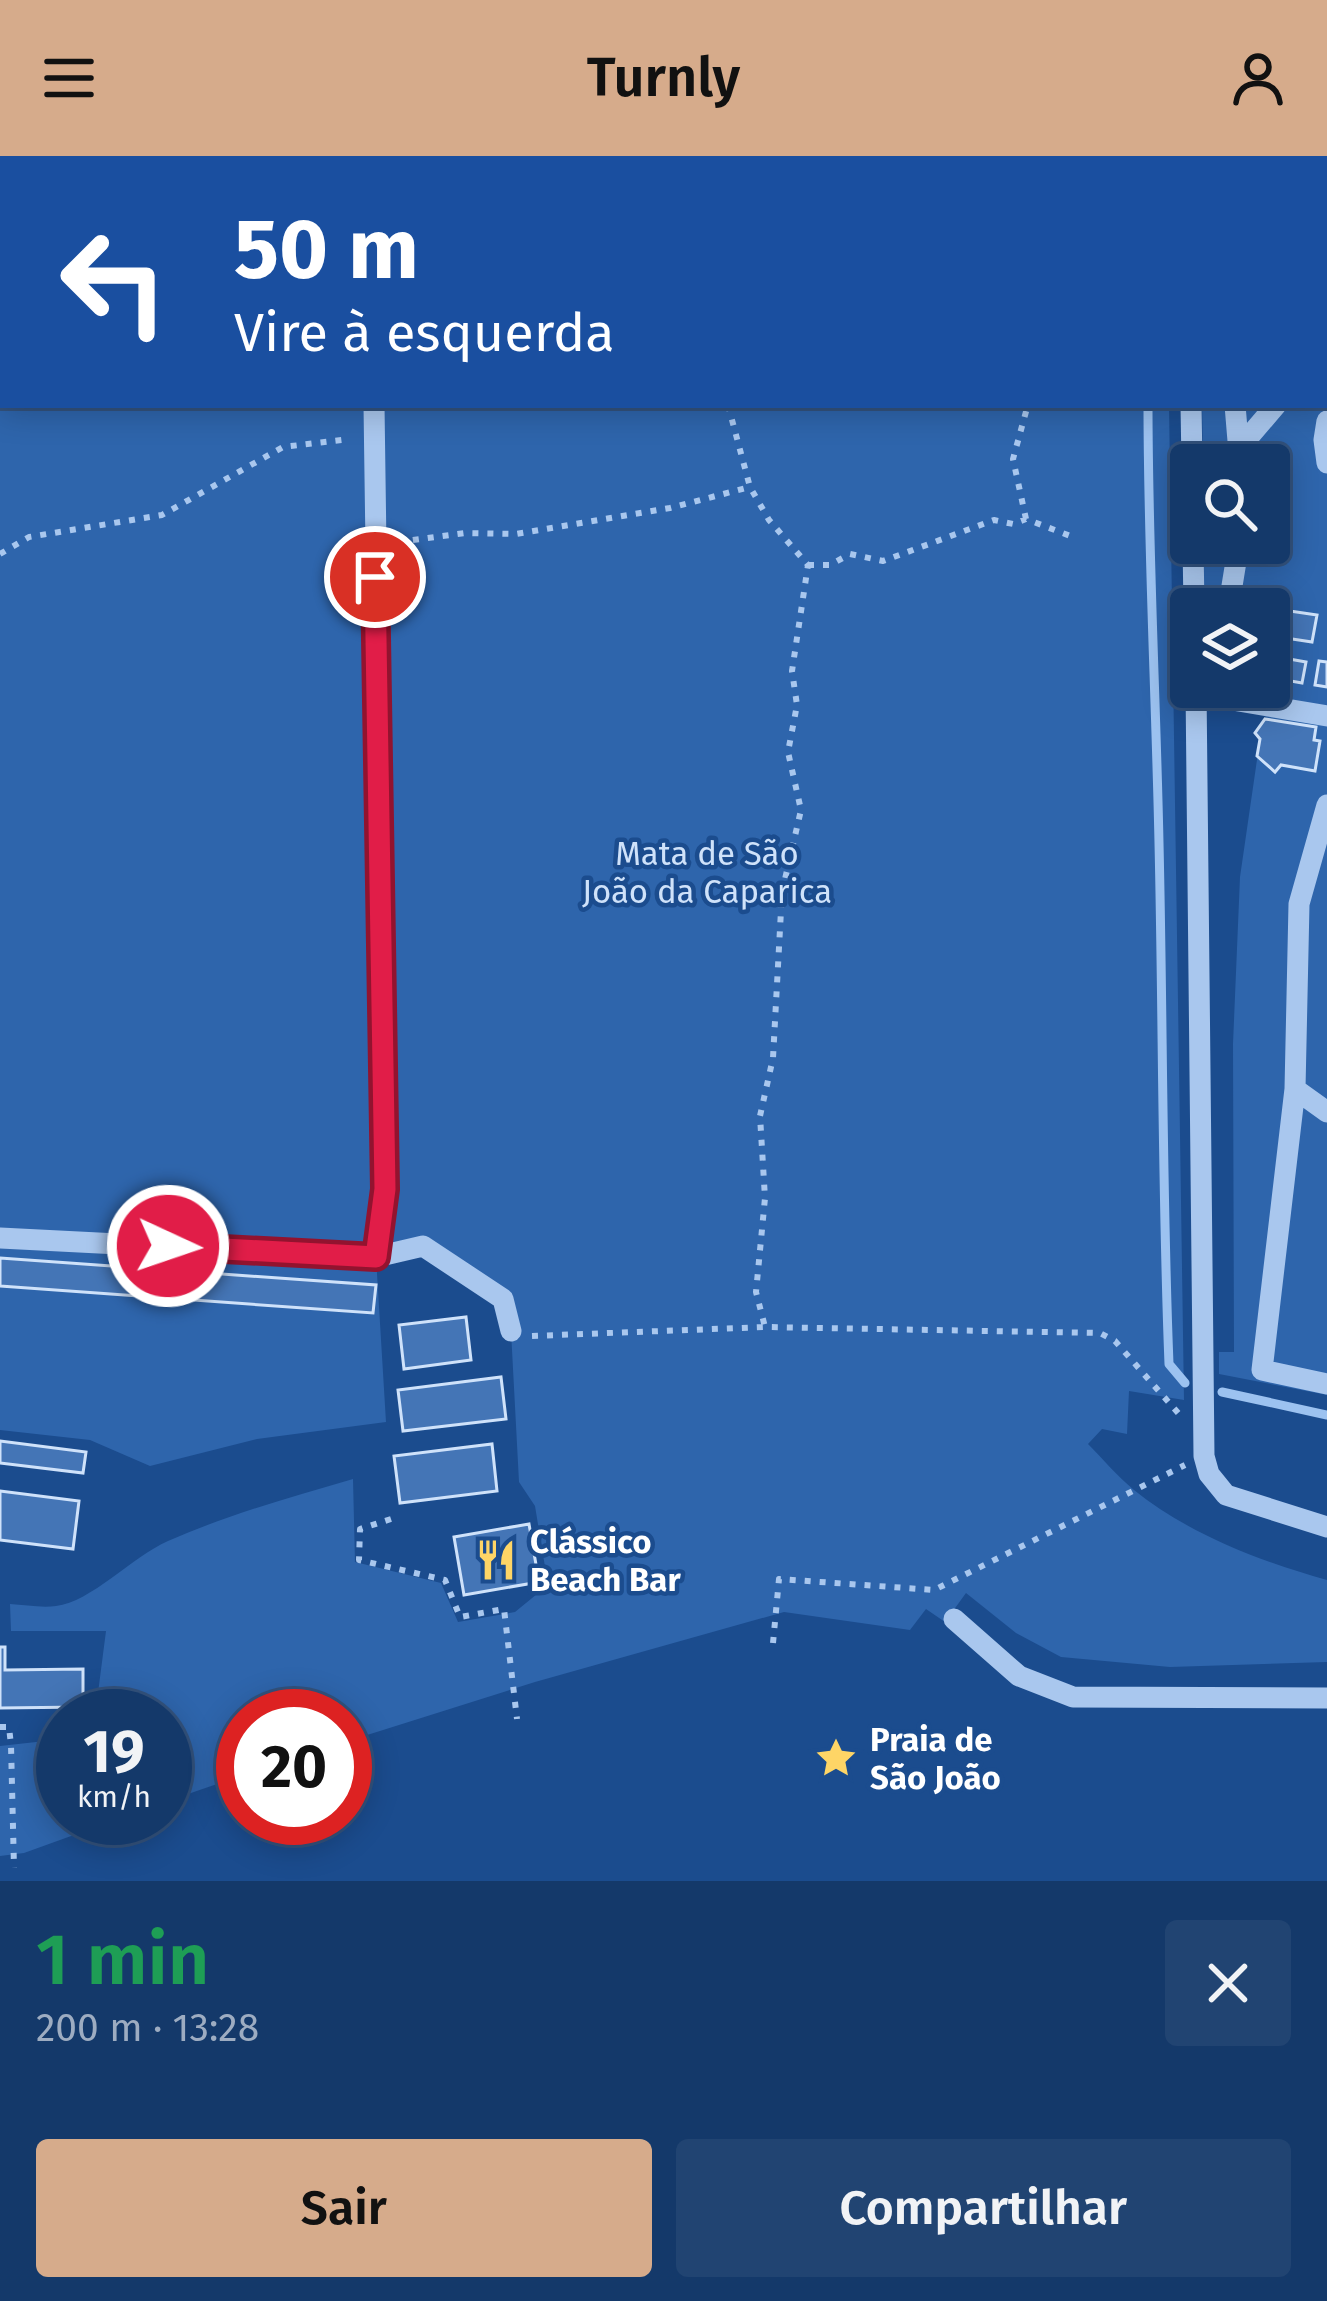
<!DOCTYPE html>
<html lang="pt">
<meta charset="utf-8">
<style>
body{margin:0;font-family:"Fira Sans",sans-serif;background:#214472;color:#f1f3f6;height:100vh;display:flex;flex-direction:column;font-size:45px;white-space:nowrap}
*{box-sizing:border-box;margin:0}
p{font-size:39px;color:#9dacc1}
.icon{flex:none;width:66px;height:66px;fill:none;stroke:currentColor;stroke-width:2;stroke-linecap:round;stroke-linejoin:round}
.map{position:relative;height:1725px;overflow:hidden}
.drawer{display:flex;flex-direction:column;background:#14396a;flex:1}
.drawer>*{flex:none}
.hud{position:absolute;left:0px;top:0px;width:1329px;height:252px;box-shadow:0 6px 30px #0003,0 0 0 3px #33537e;background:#1a4fa0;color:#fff;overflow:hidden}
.buttons{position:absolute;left:1170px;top:288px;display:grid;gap:24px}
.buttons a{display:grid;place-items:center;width:120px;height:120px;border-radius:12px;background:#14396a;box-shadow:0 6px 30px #0003,0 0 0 3px #33537e;font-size:60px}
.speed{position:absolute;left:36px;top:1533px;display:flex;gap:24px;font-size:60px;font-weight:700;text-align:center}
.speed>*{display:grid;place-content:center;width:156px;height:156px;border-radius:50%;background:#14396a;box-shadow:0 6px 30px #0003,0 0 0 3px #33537e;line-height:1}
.speed small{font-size:30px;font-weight:400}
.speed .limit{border:18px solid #d22;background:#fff;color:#111}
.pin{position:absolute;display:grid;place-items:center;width:102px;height:102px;color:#fff;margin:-51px;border:6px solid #fff;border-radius:50%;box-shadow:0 3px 12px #0007}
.me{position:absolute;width:132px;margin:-66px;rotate:93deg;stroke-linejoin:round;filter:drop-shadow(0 0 9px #0008)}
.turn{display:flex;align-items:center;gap:42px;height:252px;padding:0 36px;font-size:54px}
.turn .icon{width:156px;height:156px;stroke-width:2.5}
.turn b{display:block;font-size:84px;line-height:102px}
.round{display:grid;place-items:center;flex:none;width:126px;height:126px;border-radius:12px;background:#214472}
.headline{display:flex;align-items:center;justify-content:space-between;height:204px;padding:0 36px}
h1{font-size:72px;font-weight:600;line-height:90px;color:#1e9e55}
.primary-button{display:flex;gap:24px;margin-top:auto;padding:24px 36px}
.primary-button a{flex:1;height:138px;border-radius:12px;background:#d6ab8b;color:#111;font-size:48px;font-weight:600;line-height:138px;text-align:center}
.primary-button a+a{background:#214472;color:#f1f3f6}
header{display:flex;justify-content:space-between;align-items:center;height:156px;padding:0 36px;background:#d6ab8b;color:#111;font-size:54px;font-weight:600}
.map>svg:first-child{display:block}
.green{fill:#2e65ac}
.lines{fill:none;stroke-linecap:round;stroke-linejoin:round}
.stream{stroke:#9cc2f0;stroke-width:9}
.building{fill:#4475b6;stroke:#cfe2fa;stroke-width:3}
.path{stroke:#a9c7ee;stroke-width:6;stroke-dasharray:6 9;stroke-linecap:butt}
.minor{stroke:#a9c7ee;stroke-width:21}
.route-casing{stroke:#92132f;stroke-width:30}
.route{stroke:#e11d48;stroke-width:21}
.labels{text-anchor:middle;stroke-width:9;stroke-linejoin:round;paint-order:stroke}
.park-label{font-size:33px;fill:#cfe2fa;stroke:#1b4c8e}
.poi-label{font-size:33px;font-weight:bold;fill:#fff;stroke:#1b4c8e;text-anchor:start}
</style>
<header><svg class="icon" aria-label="menu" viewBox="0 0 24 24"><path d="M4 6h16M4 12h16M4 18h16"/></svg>Turnly<svg class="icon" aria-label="person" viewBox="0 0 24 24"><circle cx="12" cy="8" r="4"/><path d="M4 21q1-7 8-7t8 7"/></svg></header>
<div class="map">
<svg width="1327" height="1725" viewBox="0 0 1327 1725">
<rect width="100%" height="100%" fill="#1b4c8e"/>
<path class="green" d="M0,0H1165L3,3V249H1169L1184,1244L1129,1235L1127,1278L1102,1273L1088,1288C1103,1303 1117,1320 1134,1334C1187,1377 1261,1406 1327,1424V1506L1170,1511L1061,1501L1016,1477L966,1437L945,1466L926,1453L910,1474L784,1456L535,1526L345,1586V1560H243V1619L165,1646V1560H95L106,1475H11L10,1448C25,1449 42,1452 56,1450C91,1446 132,1401 168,1385C227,1359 291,1341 353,1323L355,1406L441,1427L458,1466L515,1456L548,1429L535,1350L519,1326L511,1175L503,1144L424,1090L376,1101L386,1266L257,1283L150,1310L90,1284L0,1274V1130L372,1157L375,1130L0,1102Z
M1199,0H1327V1239L1219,1218V1196H1234L1233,888L1240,721L1260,583L1255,577L1265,563L1272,517L1269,516V453H1240V447L1204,434V387H1269V309H1203L1202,249H1326V3Z
M63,1583V1662H121L24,1697L0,1700V1590Z"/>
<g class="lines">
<path class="stream" d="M1149,3V0
M1148,249C1148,395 1156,541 1159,687C1163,861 1162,1034 1169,1208L1185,1227
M1222,1236L1327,1259"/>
</g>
<path class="building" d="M1283,454L1317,459L1312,486L1279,481Z
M1278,501L1306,506L1302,527L1274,522Z
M1319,505L1327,506V531L1315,529Z
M1265,563L1316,571L1314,584L1320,585L1315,615L1281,609L1275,616L1257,600L1260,583L1255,577Z
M0,1102L376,1129L373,1157L0,1130Z
M466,1161L471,1204L404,1213L399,1169Z
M501,1221L506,1263L403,1275L398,1234Z
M0,1285L86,1296L83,1317L0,1307Z
M492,1288L497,1335L400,1347L394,1300Z
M0,1335L79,1345L73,1393L0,1384Z
M529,1368L539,1426L464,1439L454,1381Z
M0,1491H5V1514L83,1513V1551L0,1552Z"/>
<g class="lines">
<path class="path" d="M728,249L750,331L769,364L808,409L792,515L797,549L788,596L801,654L782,736L773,902L760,960L765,1042L756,1136L765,1171
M1026,363L1013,303L1027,252
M398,386L465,377L516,378L670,352L750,331
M0,398L29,381L162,359L283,291L350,283
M808,409H830L850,398L883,405L994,364L1013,368L1026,363L1073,381
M532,1180L765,1171L1100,1177L1115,1185L1179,1258
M391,1363L360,1373L359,1404L445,1424L460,1461L504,1453L517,1563
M773,1487L779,1423L934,1434L1185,1309
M0,1571H9L11,1589L14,1712"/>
<path class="minor" d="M372,0V3
M1187,0V3
M1234,0V3
M1326,176L1327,174
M374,249L385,1033L376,1101
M1191,249L1192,309
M1235,249L1240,309
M1327,265L1324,284L1327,307
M1241,290L1276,249
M1193,387L1194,453
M1223,453L1231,436L1239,387
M1196,531L1204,1300L1209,1318L1226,1339L1327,1371
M1197,538L1327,560
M1327,649L1299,748L1295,933L1262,1214L1327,1228
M1295,933L1327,956
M0,1082L376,1101L423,1090L503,1143L511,1175
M954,1463L1019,1520L1073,1541L1327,1542"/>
</g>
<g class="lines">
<g class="route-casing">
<path id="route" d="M168,1090L376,1101L385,1033L375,421"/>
</g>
<use href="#route" class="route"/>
</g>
<defs>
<g id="restaurant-bare" transform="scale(3.24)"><path d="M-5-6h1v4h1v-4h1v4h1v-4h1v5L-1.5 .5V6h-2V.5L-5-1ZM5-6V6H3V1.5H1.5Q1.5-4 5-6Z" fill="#fed566" stroke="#1b4c8e" stroke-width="2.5" paint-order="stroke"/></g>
<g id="sight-bare" transform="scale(3.24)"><path d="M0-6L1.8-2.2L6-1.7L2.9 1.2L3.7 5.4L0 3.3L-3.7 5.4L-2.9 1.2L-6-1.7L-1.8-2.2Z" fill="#fed566" stroke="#1b4c8e" stroke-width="2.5" paint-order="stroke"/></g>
</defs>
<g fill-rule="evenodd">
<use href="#restaurant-bare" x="496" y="1404"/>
<use href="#sight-bare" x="836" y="1602"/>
</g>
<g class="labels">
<g class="park-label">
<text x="707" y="709">Mata de São<tspan x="707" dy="38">João da Caparica</tspan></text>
</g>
<g class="poi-label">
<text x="530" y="1397">Clássico<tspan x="530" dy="38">Beach Bar</tspan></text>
<text x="870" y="1595">Praia de<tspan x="870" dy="38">São João</tspan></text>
</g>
</g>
</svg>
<div class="buttons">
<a><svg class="icon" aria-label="search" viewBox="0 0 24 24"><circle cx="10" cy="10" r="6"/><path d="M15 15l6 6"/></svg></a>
<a><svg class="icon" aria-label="layers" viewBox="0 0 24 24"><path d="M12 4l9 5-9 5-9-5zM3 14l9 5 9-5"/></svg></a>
</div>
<div class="speed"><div>19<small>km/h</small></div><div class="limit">20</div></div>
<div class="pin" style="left:375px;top:421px;background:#d93025"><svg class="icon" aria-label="arrive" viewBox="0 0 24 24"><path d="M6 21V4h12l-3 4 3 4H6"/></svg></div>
<svg class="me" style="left:168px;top:1090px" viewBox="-20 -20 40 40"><circle r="17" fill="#e11d48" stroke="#fff" stroke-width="3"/><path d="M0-11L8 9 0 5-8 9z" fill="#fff"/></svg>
<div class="hud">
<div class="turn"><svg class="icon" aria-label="left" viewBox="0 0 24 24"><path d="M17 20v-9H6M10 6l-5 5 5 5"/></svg><div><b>50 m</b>Vire à esquerda</div></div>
</div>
</div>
<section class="drawer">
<div class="headline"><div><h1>1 min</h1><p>200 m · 13:28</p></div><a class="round"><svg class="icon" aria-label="close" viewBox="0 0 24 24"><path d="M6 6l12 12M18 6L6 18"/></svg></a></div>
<div class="primary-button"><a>Sair</a><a>Compartilhar</a></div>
</section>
